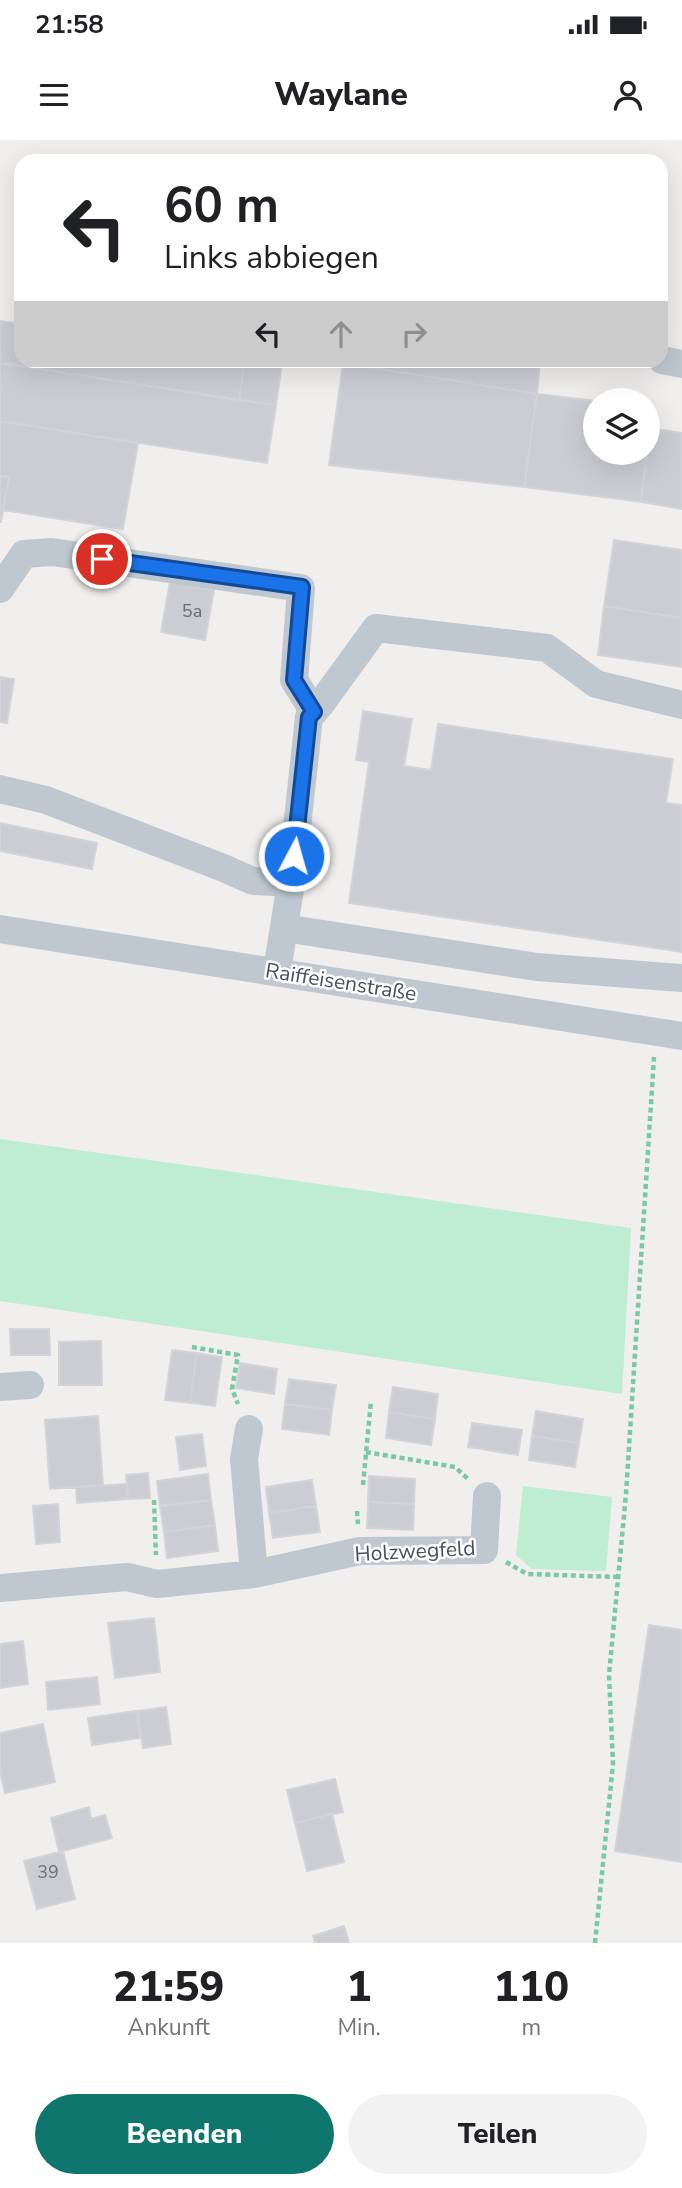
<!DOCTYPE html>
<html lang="de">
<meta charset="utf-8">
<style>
body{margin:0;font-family:"Nunito Sans",sans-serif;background:#f2f2f2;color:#202124;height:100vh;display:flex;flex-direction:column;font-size:26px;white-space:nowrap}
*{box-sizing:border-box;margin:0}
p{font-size:23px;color:#757577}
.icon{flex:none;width:38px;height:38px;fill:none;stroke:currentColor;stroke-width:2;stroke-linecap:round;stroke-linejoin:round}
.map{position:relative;height:1803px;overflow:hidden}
.drawer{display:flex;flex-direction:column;background:#fff;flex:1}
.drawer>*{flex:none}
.hud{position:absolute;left:14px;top:14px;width:654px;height:214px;border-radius:21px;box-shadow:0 7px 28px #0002;background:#fff;color:#202124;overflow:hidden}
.buttons{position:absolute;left:583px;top:248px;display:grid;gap:14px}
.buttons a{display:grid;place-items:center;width:77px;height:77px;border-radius:50%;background:#fff;box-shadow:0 7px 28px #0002;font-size:35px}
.pin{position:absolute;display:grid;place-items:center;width:60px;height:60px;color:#fff;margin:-30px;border:4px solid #fff;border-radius:50%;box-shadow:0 2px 7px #0007}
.me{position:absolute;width:77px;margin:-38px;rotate:6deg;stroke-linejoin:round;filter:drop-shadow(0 0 5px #0008)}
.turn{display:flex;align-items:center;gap:24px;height:147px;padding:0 35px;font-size:32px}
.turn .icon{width:91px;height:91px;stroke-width:2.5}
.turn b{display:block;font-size:49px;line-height:60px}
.lanes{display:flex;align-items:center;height:66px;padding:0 35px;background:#0003;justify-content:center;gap:35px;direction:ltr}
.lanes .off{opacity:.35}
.eta{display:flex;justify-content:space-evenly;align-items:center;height:119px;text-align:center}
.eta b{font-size:42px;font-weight:800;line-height:49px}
.primary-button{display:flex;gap:14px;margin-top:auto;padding:14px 35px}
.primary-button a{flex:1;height:80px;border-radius:42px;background:#0f766e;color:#fff;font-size:28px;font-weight:800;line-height:80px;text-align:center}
.primary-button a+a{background:#f2f2f2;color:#202124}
.status{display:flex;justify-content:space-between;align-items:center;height:49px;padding:0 35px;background:#fff;direction:ltr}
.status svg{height:19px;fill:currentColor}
header{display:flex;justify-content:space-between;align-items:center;height:91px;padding:0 35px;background:#fff;font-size:32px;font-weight:800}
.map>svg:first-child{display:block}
.green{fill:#beedd2}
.building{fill:#cbcdd3;stroke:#d2d4d9;stroke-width:2}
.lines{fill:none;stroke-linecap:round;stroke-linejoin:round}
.path{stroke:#78c9a5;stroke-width:4.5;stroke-dasharray:5 3.5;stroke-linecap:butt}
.minor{stroke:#bfc8d0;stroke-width:28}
.route-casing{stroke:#114b97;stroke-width:18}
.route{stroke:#1a73e8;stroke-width:12}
.labels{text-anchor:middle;stroke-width:5;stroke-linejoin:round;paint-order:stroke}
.number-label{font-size:18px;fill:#686f79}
.street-label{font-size:21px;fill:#47505b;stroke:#fff}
</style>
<div class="status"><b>21:58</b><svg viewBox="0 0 49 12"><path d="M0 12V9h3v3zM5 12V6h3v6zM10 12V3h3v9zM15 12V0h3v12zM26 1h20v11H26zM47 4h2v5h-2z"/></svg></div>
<header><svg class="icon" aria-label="menu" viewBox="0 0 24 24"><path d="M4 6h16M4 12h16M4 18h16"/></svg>Waylane<svg class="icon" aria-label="person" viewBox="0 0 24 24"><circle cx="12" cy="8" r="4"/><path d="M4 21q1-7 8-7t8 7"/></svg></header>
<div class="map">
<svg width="682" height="1803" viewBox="0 0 682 1803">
<rect width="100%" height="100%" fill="#f1eeee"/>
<path class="green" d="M0,999L631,1088L622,1254L0,1161Z
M523,1346L612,1357L606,1431L532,1429L516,1415Z"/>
<path class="building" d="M0,181L21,184V220H245L239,260L0,223Z
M245,220L282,223L276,265L239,260Z
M343,220H540L537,254L343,223Z
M0,223L276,265L267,323L0,281Z
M343,223L537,254L524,347L329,325Z
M537,254L595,261V313H647L641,362L524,347Z
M648,268L653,269L648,310Z
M0,281L138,303L123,389L3,370L9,337L0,336Z
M650,288L682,293V369L641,362Z
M0,336L9,337L1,382H0Z
M614,400L682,410V478L604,466Z
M170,442L214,450L205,500L161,492Z
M604,466L682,478V527L598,515Z
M0,537L14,539L7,583L0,582Z
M363,571L412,579L404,626L431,630L438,584L673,619L666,663L682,665V812L349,763L369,622L356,620Z
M0,683L97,703L92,729L0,711Z
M10,1189H49L50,1215H11Z
M101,1201L102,1245H59V1202Z
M172,1210L197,1213L190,1263L165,1260Z
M197,1213L222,1217L215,1266L190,1263Z
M240,1223L277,1229L274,1254L236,1248Z
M289,1239L336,1245L332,1270L285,1264Z
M393,1247L438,1254L435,1279L389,1272Z
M285,1264L332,1270L329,1295L282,1289Z
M536,1271L583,1279L579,1303L532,1296Z
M389,1272L435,1279L431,1305L386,1298Z
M98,1276L103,1345L50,1349L45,1280Z
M472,1283L522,1290L518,1315L468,1307Z
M202,1294L206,1326L180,1330L176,1297Z
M532,1296L579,1303L575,1327L529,1320Z
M148,1333L150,1358L128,1359L126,1335Z
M208,1334L211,1360L160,1366L157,1341Z
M369,1336L415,1339L414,1364L368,1362Z
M312,1340L316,1366L269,1373L266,1347Z
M127,1344L128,1359L77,1363L76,1347Z
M211,1360L215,1385L164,1392L160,1366Z
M368,1362L414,1364L413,1390L367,1388Z
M58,1364L60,1402L36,1404L33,1366Z
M316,1366L320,1392L273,1398L269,1373Z
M215,1385L218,1411L167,1418L164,1392Z
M154,1478L160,1532L115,1538L108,1483Z
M649,1485L682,1490V1722L615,1711Z
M23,1501L28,1544L0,1548V1504Z
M97,1537L100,1564L48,1570L46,1542Z
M166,1567L171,1604L143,1608L138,1571Z
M136,1571L140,1598L92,1605L88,1578Z
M43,1584L55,1642L5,1653L0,1632V1593Z
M335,1639L343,1672L295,1683L287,1650Z
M89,1667L91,1679L105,1675L112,1698L59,1712L51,1678Z
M332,1674L344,1722L307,1731L295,1683Z
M63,1711L75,1759L37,1769L24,1721Z
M344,1786L349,1803H315L313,1796Z"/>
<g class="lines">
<path class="path" d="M192,1207L238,1215L232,1249L238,1264
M366,1312L455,1327L468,1339
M363,1345L371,1261
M154,1360L156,1415
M357,1371L358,1384
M506,1422L527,1434L618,1437
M595,1803L613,1624L609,1535L626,1354L654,917"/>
<path class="minor" d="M662,220L682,224
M0,449L24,414L52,412L301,448L294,540L314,572
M0,649L46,660L221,727L253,741L291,743
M284,788L537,827L682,838
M0,789L682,896
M277,831L291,743L309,577L320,565L376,488L547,508L596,544L682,565
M0,1247L30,1245
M249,1289L244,1319L254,1434
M0,1448L127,1437L157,1444L254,1434L360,1411L484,1410L487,1356"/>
</g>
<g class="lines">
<g class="route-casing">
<path id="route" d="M102,419L302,447L294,540L314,572L309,577L294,716"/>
</g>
<use href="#route" class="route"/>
</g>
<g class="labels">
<g class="number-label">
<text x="192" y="477">5a</text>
<text x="48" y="1738">39</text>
</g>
<g class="street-label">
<text transform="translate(341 842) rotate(9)" y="7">Raiffeisenstraße</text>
<text transform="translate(415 1411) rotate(-3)" y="7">Holzwegfeld</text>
</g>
</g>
</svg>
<div class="buttons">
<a><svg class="icon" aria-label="layers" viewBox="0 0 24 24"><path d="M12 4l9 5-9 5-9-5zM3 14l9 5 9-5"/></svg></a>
</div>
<div class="pin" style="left:102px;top:419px;background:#d93025"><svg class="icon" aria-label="arrive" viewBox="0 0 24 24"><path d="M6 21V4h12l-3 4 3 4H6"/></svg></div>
<svg class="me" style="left:294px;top:716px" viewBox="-20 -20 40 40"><circle r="17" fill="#1a73e8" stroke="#fff" stroke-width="3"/><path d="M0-11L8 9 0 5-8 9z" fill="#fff"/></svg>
<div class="hud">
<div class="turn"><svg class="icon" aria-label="left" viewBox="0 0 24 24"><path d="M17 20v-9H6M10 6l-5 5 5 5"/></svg><div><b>60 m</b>Links abbiegen</div></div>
<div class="lanes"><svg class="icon" aria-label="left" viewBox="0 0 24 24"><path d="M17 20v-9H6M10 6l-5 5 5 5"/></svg><svg class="icon off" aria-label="ahead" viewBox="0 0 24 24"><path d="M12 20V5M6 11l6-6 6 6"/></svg><svg class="icon off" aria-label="right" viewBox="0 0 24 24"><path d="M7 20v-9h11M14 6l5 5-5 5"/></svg></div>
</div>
</div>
<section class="drawer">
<div class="eta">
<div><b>21:59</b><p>Ankunft</p></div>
<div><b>1</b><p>Min.</p></div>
<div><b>110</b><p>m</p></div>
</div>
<div class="primary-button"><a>Beenden</a><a>Teilen</a></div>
</section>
